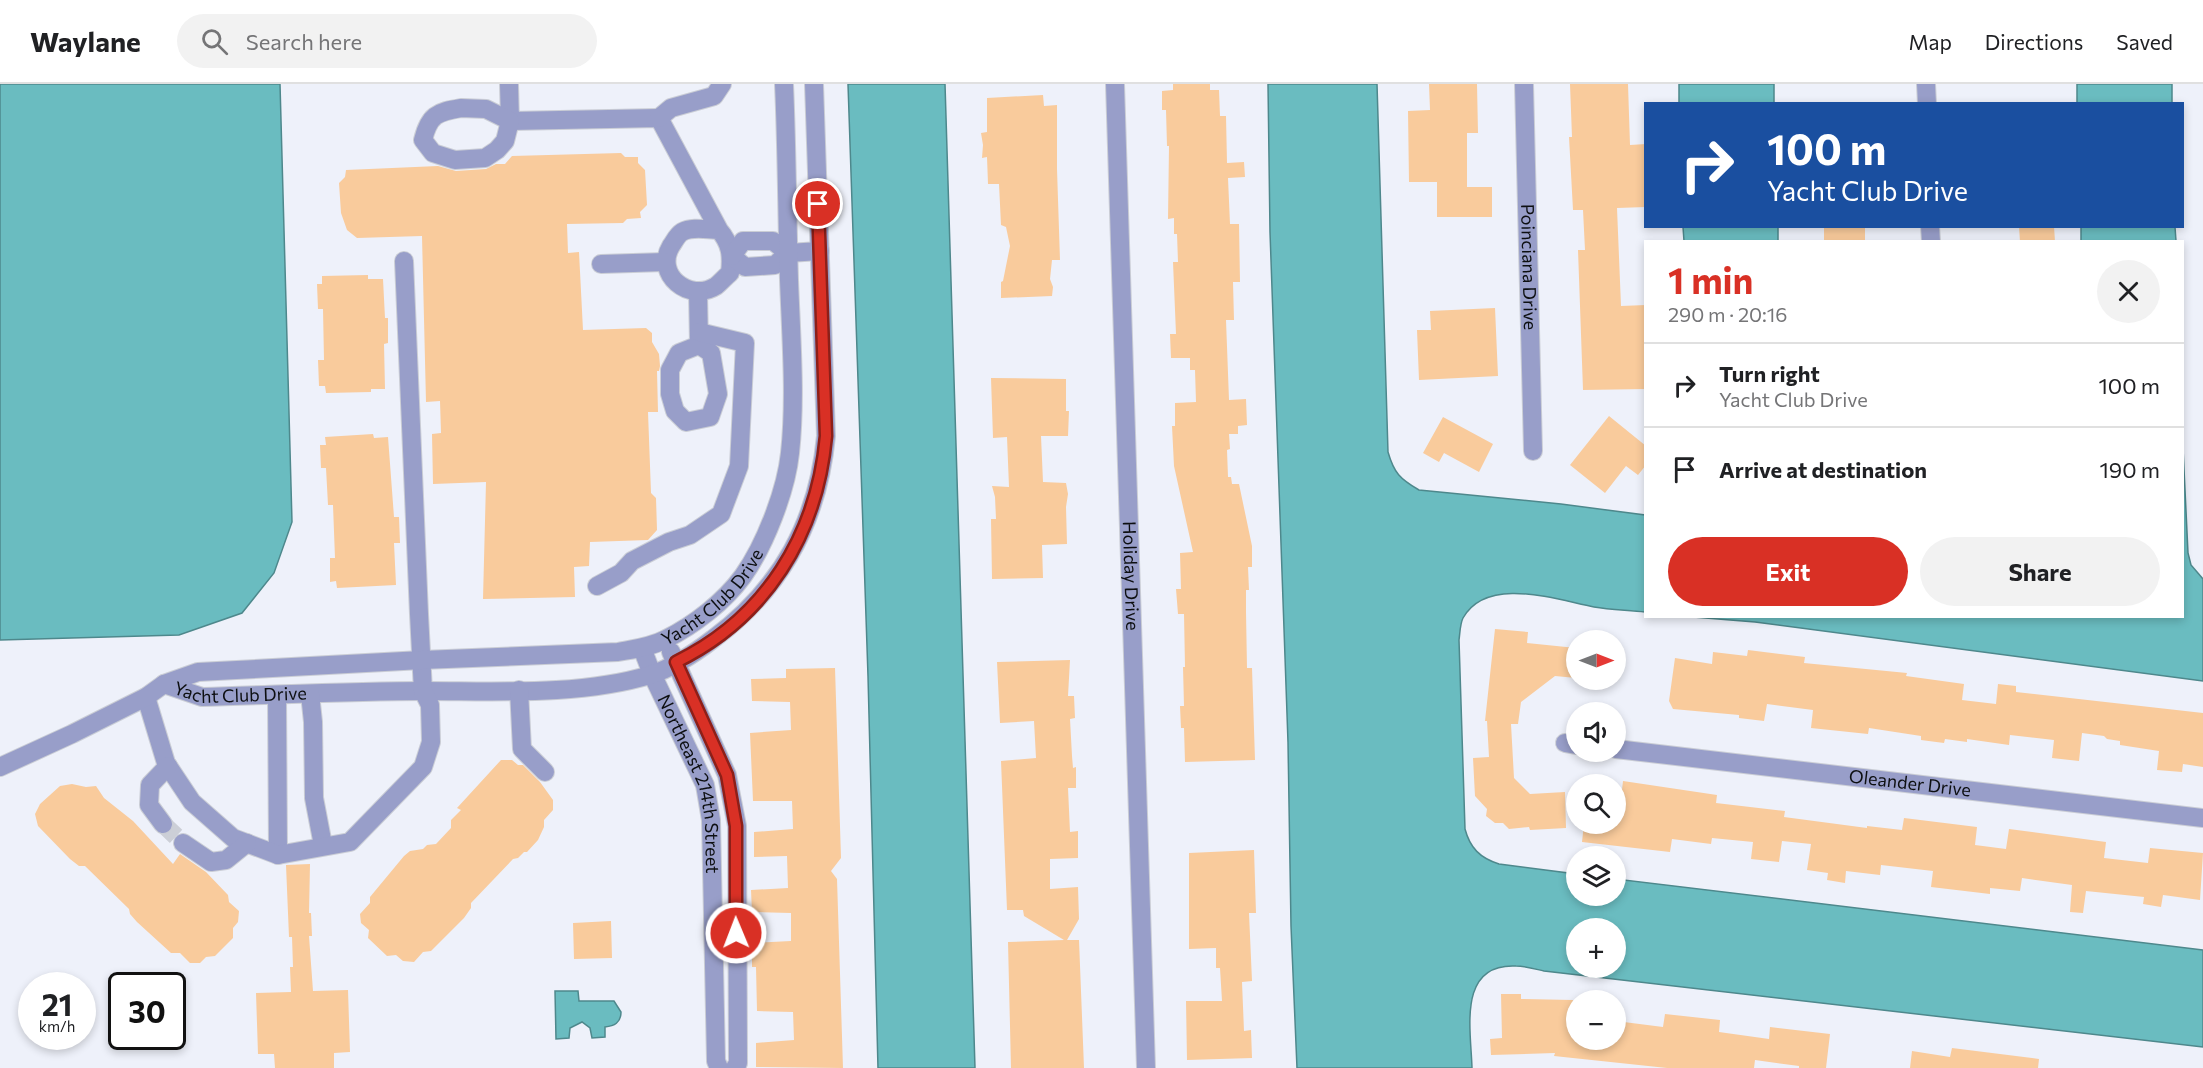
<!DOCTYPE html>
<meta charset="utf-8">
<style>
body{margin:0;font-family:Commissioner,sans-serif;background:#f2f2f2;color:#202124;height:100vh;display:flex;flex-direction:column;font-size:22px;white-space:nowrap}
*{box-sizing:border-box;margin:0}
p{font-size:20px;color:#757577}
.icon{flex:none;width:33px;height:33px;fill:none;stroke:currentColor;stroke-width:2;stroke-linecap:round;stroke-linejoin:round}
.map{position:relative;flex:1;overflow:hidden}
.side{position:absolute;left:1644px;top:156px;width:540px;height:378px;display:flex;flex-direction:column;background:#fff;border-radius:0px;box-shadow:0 3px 9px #0003}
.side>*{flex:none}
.banner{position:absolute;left:1644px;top:18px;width:540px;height:126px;border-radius:0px;box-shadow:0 3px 9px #0003;background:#1a4fa0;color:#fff;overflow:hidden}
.needle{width:39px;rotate:90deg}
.tools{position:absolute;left:1566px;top:546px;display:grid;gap:12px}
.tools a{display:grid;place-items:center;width:60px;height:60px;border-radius:50%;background:#fff;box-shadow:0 3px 9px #0003;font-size:30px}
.speed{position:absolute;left:18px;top:888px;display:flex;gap:12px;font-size:30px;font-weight:700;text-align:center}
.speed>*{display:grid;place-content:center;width:78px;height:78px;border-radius:50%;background:#fff;box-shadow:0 3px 9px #0003;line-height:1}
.speed small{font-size:15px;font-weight:400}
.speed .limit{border:3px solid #111;border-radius:9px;background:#fff;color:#111}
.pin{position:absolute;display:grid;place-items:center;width:51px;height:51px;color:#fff;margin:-26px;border:3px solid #fff;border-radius:50%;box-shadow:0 2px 6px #0007}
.me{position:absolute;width:66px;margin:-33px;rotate:359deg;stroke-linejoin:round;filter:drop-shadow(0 0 4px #0008)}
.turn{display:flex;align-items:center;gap:21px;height:126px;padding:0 24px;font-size:27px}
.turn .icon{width:78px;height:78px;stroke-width:2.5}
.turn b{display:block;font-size:42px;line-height:51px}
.round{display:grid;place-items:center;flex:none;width:63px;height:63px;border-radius:32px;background:#f2f2f2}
.summary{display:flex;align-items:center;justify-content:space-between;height:102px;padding:0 24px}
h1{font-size:36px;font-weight:700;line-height:45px;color:#d93025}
.cta{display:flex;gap:12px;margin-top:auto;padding:12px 24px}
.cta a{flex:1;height:69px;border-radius:36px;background:#d93025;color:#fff;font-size:24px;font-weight:700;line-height:69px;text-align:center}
.cta a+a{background:#f2f2f2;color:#202124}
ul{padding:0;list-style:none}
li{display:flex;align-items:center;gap:18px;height:84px;padding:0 24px;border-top:2px solid #e0e0e0}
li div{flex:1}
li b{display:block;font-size:22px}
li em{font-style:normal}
header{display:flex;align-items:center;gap:36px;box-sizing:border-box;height:84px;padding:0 30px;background:#fff;border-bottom:2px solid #e0e0e0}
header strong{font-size:28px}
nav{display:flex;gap:33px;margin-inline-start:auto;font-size:21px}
.search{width:420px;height:54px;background:#f2f2f2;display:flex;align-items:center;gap:15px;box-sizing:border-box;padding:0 21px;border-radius:33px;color:#757577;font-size:22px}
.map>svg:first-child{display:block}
.water{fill:#6abcc0;stroke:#4e888c;stroke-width:1.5;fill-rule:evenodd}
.building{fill:#f9cb9c}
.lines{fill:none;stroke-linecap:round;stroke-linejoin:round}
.minor-tunnel{stroke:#cccfd7;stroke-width:18;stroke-dasharray:18 9;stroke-linecap:butt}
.minor-casing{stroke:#cacdd5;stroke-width:20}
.minor{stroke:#989ec9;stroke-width:18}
.route-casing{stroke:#8d1f18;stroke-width:15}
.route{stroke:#d93025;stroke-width:10}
.labels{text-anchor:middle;stroke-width:4.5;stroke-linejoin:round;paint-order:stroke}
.street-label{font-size:18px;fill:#0d0f11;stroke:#fff}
</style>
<header>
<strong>Waylane</strong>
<div class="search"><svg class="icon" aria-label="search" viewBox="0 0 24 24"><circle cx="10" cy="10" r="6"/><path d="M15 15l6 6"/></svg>Search here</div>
<nav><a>Map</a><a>Directions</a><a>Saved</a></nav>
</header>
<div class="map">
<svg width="2203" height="984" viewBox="0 0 2203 984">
<rect width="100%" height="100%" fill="#eef1fa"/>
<path class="water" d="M0,0H280L292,438L274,489L242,529L179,551L0,556Z
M848,0H945L975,984H878L868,592Z
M1268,0H1377L1388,368C1394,389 1400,395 1419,406L1561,420L1645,431V528C1629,526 1611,526 1594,523C1557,516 1487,491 1463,534C1460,540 1460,549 1459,556L1465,745C1470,764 1480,774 1499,780L1576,790V812H1616V795L2203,866V963L1544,887C1535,885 1525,882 1516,882C1457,879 1471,946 1472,984H1297L1291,842L1288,658L1270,148ZM1616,844V884H1576V844Z
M1679,0H1774V19H1679Z
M2077,0H2172V19H2077Z
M1683,143H1778V157H1684Z
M2081,143H2175L2176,157H2081Z
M2183,364L2188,469L2191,481L2203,495V597L1755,538L1693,533L2182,532Z
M555,907H578L579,917H614L621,928C621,939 614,942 605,943V953L592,954L590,944L582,938L570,944L569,954L556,955Z"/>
<path class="building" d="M1173,0H1210V6H1219L1220,32H1226L1227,79L1244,78L1245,93L1228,94L1230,140H1239L1240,198H1233L1234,236H1226L1229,316L1246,315L1247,341L1238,342V350H1229L1230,365L1227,366L1228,393H1231L1232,400H1239L1252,462V483H1248L1249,506H1246V528L1247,584H1252L1255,676L1185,678L1184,644H1181L1180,622H1184L1183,583H1185L1184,530H1178L1176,505H1181L1180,469L1193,468L1174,382L1172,342H1175V319L1196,318L1195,286H1190V274H1171L1170,250H1176L1173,178H1178L1177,150H1174V134L1168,135L1169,62H1167L1166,26H1162V7L1173,6Z
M1429,0H1477L1478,49H1467V103H1492V133H1437V98H1409L1408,27L1430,26Z
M1570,0H1628L1630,61L1646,60V123L1617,124L1621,222L1646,221V305L1583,306L1578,166H1585L1583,126H1573L1569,53H1572Z
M1043,11L1044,22L1057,21V85L1060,176H1052L1050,195L1053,203L1052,212L1001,214V198L1003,197L1010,162L1006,143L1001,141L999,100H988L987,73L982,74L983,61L981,49L987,48V14Z
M621,69L625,73H638V79L645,86L647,121L640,128L641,134L627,135L623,139L567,140L568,169L579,168L583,246L646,244L652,249V258L659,270L660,282L659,287H657L658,328H648L651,409L656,414L657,446L648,456L590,458L589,482L574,483L575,513L483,515L486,398L433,400L432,350L441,349L440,317L426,318L422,152L357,154L347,146L341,129L339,99L345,93L346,86L438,82L456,87L486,85L496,80H505L512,72Z
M1824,142H1865V158H1824Z
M2019,142H2054L2055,158H2020Z
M368,191V195H383L385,234H388V259L384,260L385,305H371V308L326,309L325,302H319L318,276H324L323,225H318L317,200H322V192Z
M1495,224L1498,292L1419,296L1417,246H1431L1430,227Z
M991,294L1066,295V327H1069L1068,352H1041L1043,398L1066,399L1068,410L1066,423L1067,460L1042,461L1043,494L992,495L991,435H996L995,413L992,402L1009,403L1007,353L993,354Z
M1609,332L1646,362V381L1638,391L1626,382L1605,409L1570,381Z
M1443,333L1493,360L1479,388L1444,369L1439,378L1423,369Z
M373,350L374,354L388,353L394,433H399L400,459H394L396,501L337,504L336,497L330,498V474H335L333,421H328L326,384H321L320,361H326L325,353Z
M1495,545L1528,548L1527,559L1576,564V594L1555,592L1521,618L1518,640H1511L1514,694L1530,710L1565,708L1566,744L1530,746L1529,743L1509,745L1503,739H1495L1486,732L1487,725L1475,712L1473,674L1489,673L1487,637H1485Z
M1748,566L1805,573L1804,579L1907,589L1906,592L1964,600L1962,616L1996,620L1998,600L2016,602V608L2203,629V683L2183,680L2182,688L2157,686L2159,667L2120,661V657L2107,655L2104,652L2082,649L2079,677L2052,674L2054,656L2010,651L2009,661L1967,655V658L1945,655L1944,659L1921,656V652L1869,644L1868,650L1811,644L1813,626L1767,620L1764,637L1739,634V631L1673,625L1669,617L1675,574L1712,580L1713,568L1747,572Z
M1070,576L1068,612H1074L1075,634L1070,635L1072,672L1073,684L1076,683V704H1068L1070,748L1078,747V774L1050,775V805L1078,803L1079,835L1067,856H1079L1084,984H1011L1008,858L1064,856L1024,832L1023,826H1007L1001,677L1036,674L1034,637L1000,639L997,578Z
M835,584L841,774L831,787L837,795L843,984L756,983V959L794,956L793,928L757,927L756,883H752V859L791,857V829L752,828L751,806L788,804L787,772L754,773V748L793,745L792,717H753L750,649L791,646L790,618L752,617L751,595L786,594V585Z
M501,676H512L518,681H523L540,698L553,716V726L544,736V743L538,756L527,768H524L518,774L513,775L471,819V824L464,834L431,867L423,868L414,878L403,877L396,871L387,872L368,854L369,846L361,839L360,830L370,819V813L404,772L410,767L423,765L427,761L436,760L451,744V736L461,726L457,724Z
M1623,697L1717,711L1716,719L1785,727L1784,733L1867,744V742L1902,746L1904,734L1977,743L1975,761L2006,765L2009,745L2106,758L2104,774L2148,779L2150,764L2203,769L2200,816L2163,811L2161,823L2143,820L2144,813L2086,807L2083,829L2070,828L2072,801L2022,794L2020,807L1990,804V810L1931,803L1933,787L1881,781L1880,791L1846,787L1845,799L1827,796L1828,789L1807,786L1811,760L1782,757L1779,778L1751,775L1753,758L1712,754L1711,760L1672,755L1670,768L1582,758L1584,740H1616V714L1621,715Z
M72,700L86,703L96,702L104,714L133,737L173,780L180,770L206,788L228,811L229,818L239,827L238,838L233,844V854L215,872L206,873L200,879H190L180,869H171L137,838L130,830L129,825L85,782H79L70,775L38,742L35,730L40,720L60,702Z
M1254,766L1256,829H1249L1252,897L1242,898L1244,947L1251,946L1252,974L1187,976L1186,917H1222L1220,884H1216V864L1189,865V769Z
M310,780L309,829H311L312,852H309L313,907L348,906L350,968L334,969V984H275L274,970H258L256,909L291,908L290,883H293L292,853H289L286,781Z
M611,837L612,874L574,875L573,839Z
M1501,910H1521V915L1573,916L1571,927L1576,928V956H1616V937L1663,943L1665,930L1720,936L1719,948L1769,955L1770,943L1830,950L1826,984H1799V982L1755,976L1754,984H1667L1554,972L1555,969L1491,971L1490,955L1502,954Z
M1952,964L2039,975L2038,984H1910L1912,967L1950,973Z"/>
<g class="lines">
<path class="minor-tunnel" d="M163,740L183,759"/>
<g class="minor-casing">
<g id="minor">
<path d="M509,0L510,37L659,34L719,146C731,160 732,172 730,189C725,193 721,198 716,202C689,219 654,190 671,162C674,158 677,151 682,148C693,142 707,146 719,146"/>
<path id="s1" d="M1115,0L1146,984"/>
<path id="s2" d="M1524,0L1533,367"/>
<path d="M1926,0L1927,20"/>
<path d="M461,24L486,25L510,37L505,57L497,66L485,74L455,76L433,69L423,56C429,31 437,28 461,24Z"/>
<path d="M659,34L671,24L714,12L722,0"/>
<path d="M1930,142L1931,158"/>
<path d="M732,172L745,183L775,181L788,169L820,167"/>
<path d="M732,172L743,157H773L788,169"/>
<path d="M601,180L665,178"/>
<path d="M698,207L699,261L679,269L670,286V310L675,327L686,338L710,333L718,310L711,269L699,261"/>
<path d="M597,502L621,489L632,477L669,458L690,451L721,430L739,382L745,259L699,248"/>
<path id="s3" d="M642,564L652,590L705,701L711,736L716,977L719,984"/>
<path d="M671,568L727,691L737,742L738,979L735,984"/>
<path id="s4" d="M164,600L202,613C276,611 351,607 425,607C496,607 581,612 650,591C672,584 695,569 713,555C782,504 818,437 826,352L814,0"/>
<path d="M519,606L522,665L545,688"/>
<path d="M310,610L313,638L314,714L323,761"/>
<path d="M277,611L278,771"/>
<path d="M146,613L166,679L192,718L233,754L278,771L350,758L423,683L431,658L430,621L423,607L419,530L404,177"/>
<path d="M1565,659L1576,661"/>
<path id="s5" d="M1616,665L2203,734"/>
<path id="s6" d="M0,683L72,650L146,613L164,600L198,588L422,576L618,568C634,565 651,563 666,555C694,541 724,518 743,492C765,461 786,407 790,369C796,315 791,251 789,196C787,131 787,65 784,0"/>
<path d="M163,740L149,721L150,701L168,682"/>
<path d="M183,759L211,778L226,776L247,759"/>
</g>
</g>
<use href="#minor" class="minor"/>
</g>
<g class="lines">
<g class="route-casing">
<path id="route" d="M736,849V742L727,691L676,578C766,534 817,451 826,352L818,120"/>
</g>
<use href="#route" class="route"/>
</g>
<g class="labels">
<g class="street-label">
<text dy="6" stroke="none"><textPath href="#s2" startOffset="183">Poinciana Drive</textPath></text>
<text dy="6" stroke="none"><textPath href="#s1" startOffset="492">Holiday Drive</textPath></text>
<text dy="6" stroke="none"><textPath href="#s6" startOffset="754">Yacht Club Drive</textPath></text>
<text dy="6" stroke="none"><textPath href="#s4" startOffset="78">Yacht Club Drive</textPath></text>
<text dy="6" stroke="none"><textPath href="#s5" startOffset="296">Oleander Drive</textPath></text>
<text dy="6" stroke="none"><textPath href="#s3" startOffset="146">Northeast 214th Street</textPath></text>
</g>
</g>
</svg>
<div class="tools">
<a><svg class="needle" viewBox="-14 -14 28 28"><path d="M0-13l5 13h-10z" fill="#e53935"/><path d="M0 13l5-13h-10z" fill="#757577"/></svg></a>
<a><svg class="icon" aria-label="sound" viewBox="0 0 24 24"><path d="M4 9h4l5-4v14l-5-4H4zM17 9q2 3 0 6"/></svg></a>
<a><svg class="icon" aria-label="search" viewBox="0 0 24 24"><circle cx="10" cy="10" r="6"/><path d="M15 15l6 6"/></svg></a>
<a><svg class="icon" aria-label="layers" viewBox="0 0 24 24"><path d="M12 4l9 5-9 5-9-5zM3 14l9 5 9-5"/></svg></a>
<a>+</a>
<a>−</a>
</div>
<div class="speed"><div>21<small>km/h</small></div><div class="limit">30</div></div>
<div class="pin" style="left:818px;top:120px;background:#d93025"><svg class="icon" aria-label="arrive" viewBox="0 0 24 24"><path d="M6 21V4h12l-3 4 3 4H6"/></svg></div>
<svg class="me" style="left:736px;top:849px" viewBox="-20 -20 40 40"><circle r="17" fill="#d93025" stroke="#fff" stroke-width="3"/><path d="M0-11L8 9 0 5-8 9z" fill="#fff"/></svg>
<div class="banner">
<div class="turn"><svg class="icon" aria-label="right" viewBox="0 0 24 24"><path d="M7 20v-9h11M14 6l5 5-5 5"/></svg><div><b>100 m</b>Yacht Club Drive</div></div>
</div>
<section class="side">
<div class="summary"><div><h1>1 min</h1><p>290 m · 20:16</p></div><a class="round"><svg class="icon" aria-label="close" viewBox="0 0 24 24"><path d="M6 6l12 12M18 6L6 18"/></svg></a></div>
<ul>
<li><svg class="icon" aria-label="right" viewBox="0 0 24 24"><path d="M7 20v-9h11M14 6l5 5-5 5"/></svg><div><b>Turn right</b><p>Yacht Club Drive</p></div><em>100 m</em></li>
<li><svg class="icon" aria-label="arrive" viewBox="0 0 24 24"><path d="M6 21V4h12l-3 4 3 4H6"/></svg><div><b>Arrive at destination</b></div><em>190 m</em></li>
</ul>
<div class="cta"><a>Exit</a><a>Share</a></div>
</section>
</div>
